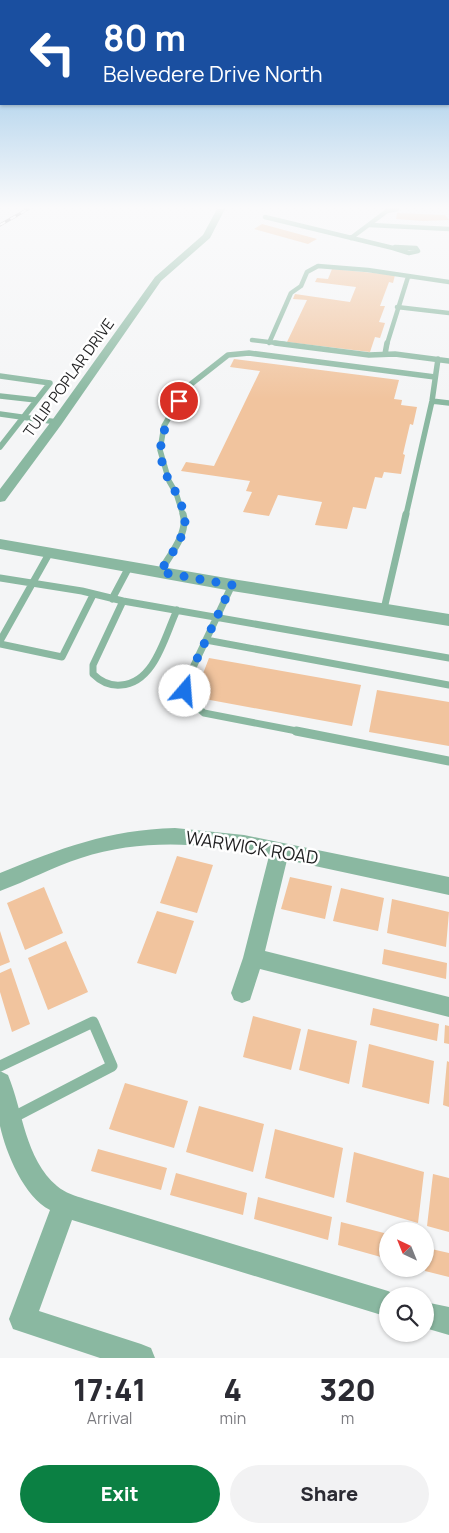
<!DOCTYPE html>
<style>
body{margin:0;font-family:Manrope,sans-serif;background:#f2f2f3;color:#2b2b33;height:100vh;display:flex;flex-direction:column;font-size:19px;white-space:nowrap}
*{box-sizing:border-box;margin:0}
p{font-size:16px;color:#7c7c81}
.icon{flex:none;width:28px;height:28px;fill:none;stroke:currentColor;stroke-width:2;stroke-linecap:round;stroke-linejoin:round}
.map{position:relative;height:1358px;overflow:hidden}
.drawer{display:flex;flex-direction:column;background:#fff;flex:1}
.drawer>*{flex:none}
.banner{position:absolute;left:0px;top:0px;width:450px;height:105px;box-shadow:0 1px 4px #0004;background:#1a4fa0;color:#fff;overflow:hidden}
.needle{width:32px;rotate:317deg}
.controls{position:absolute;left:379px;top:1222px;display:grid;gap:10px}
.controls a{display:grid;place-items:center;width:55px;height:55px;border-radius:50%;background:#fff;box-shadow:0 1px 4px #0004;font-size:25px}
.pin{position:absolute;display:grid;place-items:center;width:42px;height:42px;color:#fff;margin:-21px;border:2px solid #fff;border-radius:50%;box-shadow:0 1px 5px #0007}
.me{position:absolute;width:55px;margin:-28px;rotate:18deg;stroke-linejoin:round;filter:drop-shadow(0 0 4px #0008)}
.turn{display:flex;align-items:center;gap:18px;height:105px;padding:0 20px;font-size:22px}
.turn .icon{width:65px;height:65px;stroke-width:2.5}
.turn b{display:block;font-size:35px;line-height:42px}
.eta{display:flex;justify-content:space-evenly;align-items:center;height:85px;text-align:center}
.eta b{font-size:30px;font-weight:800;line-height:35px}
.primary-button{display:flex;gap:10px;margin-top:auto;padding:10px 20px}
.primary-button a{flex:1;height:58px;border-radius:30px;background:#0b8043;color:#fff;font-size:20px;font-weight:800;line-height:58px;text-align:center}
.primary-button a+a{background:#f2f2f3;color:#2b2b33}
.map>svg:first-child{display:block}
.building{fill:#f1c49e}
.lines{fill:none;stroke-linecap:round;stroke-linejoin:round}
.service-far4{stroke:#8ab8a1;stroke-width:4.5}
.service-far3{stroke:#8ab8a1;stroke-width:5.5}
.service-far2{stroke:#8ab8a1;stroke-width:7}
.service-far1{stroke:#8ab8a1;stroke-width:9}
.service{stroke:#8ab8a1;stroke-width:11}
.minor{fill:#8ab8a1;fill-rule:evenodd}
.tertiary{fill:#8ab8a1;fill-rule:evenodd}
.rail-casing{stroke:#717172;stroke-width:3}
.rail{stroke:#fff;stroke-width:2;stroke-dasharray:6;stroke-linecap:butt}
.route{stroke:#1a73e8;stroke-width:9;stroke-dasharray:0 16.2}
.labels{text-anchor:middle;stroke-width:5;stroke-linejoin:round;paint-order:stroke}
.far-street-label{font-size:15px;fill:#1e1e1f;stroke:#fff}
.street-label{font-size:18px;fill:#1e1e1f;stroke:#fff}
</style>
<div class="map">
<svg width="449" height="1358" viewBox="0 0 449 1358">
<rect width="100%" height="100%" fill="#f4f5f6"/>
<path class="building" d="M397,213L445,215L449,220L423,221L396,219Z
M262,224L317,239L308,244L254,229Z
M332,269L395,275L393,283L389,282L380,306H385L379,322L385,323L380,338L375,337L370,352L287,342L307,300L293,299L295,294L350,302L356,287L315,282L317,278L328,279Z
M234,359L399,380L394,399L402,400L401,405L417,407L413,425L410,424L403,454L405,455L401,474L384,472L382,478L375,477L366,509L353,507L347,529L315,525L322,502L278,495L269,516L243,512L252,492L246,491L250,481L181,471L186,462L214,466L260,371L230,367Z
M209,658L361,685L352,726L194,697Z
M377,690L449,702V746L369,732Z
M177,856L213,865L197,913L160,903Z
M290,877L332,886L325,919L281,909Z
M44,887L63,933L25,950L7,903Z
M341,888L384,898L378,931L333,921Z
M392,899L449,912L446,947L387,933Z
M157,911L194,921L176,974L137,963Z
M0,931L10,962L0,966Z
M66,941L88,992L48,1010L28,958Z
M384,949L447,963L446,979L382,964Z
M11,968L30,1024L12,1032L0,992V973Z
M373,1008L439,1024L437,1041L370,1025Z
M253,1016L301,1029L291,1070L243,1057Z
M445,1025L449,1026V1044L444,1043Z
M308,1029L357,1041L349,1084L299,1070Z
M369,1044L434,1061L429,1104L362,1087Z
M447,1061L449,1062V1107L443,1105Z
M125,1083L188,1101L174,1148L109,1129Z
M199,1106L264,1124L253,1172L186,1152Z
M275,1129L343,1148L334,1198L265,1178Z
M98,1149L167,1168L161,1190L91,1171Z
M354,1152L424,1172L418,1223L346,1202Z
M176,1173L247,1193L243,1215L170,1195Z
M433,1174L449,1178V1232L427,1226Z
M258,1197L332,1217L328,1240L254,1219Z
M341,1222L388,1234V1259L338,1245Z
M427,1248L449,1253V1277L425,1271Z"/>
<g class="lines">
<path class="service-far4" d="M265,217L393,248
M370,225L449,229
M351,238L387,211L397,209
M395,247L416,248L418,251L409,253L393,248Z
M397,307L449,313
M252,340L285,344
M269,343L291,293L301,286L307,272L318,266L368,270L449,282
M387,344L408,277"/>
<path class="service-far3" d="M275,343L369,355L395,354L449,361
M385,354L387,343
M0,376L50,383L0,447
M0,396L36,400
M432,401L449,403
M0,414L57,422
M183,515L176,493L169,481L160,450L164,426L186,388L228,355L249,353L435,377
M406,515L432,401L438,359"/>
<path class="service-far2" d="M160,572C169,556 189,533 183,514
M0,578L82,591L123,601L449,658
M232,585L187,680C186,695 193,704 204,713L302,732
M112,599L129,567
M123,601L93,665V674C101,682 110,686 121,685C155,683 165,635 177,610
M384,609L406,514
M206,640L449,685
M0,641L50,552
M0,644L62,657L93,595"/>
<path class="service-far1" d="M296,731L449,761"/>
<path class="service" d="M0,1066L93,1022L112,1066L12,1118"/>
<path class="minor" d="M217,209H225L210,238L161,281L61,425L5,501L0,502V489L53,419L155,277L203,235Z
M175,828L244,835L449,877V895L287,860L265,951L449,997V1017L260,969L250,1000L242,1003L234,1000L231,993L243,958L269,856C206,843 143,838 81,858C53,867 27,881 0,891V873C61,848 108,830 175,828Z
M0,1071L8,1075C23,1111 25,1159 57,1186C65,1193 76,1196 85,1199L388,1291L398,1296H388V1317L72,1220L39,1311L141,1344L151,1348L155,1358H100L13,1329L9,1319L50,1210C24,1197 6,1153 0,1126C0,1109 0,1089 0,1071Z
M425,1302L449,1307V1335L425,1328Z"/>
<path class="tertiary" d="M0,539L232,579L449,614V626L232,591L0,549Z"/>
<g class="rail-casing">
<path id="rail" d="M0,225L28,209"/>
</g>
<use href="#rail" class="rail"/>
</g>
<linearGradient id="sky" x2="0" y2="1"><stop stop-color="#7fb8e2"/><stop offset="0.52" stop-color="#fafafb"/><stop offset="1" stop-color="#fafafb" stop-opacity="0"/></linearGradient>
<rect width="449" height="399" fill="url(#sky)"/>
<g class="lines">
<path class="route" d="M179,401C162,430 152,451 171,484C177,494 184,508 185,520C185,538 169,557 160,572L232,585L187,680L185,691"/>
</g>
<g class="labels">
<g class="far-street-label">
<text transform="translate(69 378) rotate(-54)" y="5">TULIP POPLAR DRIVE</text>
</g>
<g class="street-label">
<text transform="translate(252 848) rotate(9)" y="6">WARWICK ROAD</text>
</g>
</g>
</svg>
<div class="controls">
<a><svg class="needle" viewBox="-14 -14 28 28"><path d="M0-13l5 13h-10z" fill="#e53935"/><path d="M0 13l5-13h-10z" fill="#7c7c81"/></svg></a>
<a><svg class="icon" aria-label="search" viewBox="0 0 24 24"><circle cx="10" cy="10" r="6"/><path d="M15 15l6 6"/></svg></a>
</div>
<div class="pin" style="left:179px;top:401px;background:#d93025"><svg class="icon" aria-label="arrive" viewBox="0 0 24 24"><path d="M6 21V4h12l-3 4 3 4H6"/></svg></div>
<svg class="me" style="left:185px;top:691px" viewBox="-20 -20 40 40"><circle r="19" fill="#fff"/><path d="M0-13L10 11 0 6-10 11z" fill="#1a73e8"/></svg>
<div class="banner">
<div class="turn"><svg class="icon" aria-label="left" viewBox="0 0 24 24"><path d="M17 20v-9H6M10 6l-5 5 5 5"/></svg><div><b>80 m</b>Belvedere Drive North</div></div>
</div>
</div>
<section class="drawer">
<div class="eta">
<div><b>17:41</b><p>Arrival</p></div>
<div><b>4</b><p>min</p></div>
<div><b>320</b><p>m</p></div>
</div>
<div class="primary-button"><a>Exit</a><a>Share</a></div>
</section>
